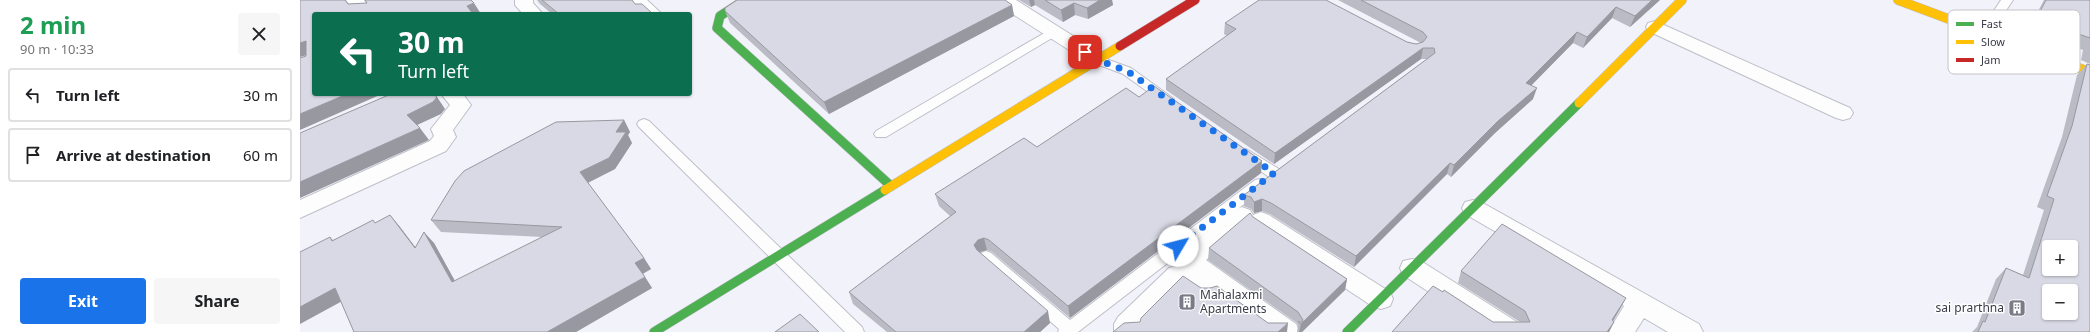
<!DOCTYPE html>
<meta charset="utf-8">
<style>
body{margin:0;font-family:"Noto Sans",sans-serif;background:#f6f6f6;color:#202124;height:100vh;display:flex;flex-direction:column;font-size:15px;white-space:nowrap}
*{box-sizing:border-box;margin:0}
p{font-size:13px;color:#757577}
.icon{flex:none;width:22px;height:22px;fill:none;stroke:currentColor;stroke-width:2;stroke-linecap:round;stroke-linejoin:round}
.map{position:relative;flex:1;overflow:hidden}
.sheet{display:flex;flex-direction:column;background:#fff;width:300px}
.sheet>*{flex:none}
.guide{position:absolute;left:12px;top:12px;width:380px;height:84px;border-radius:4px;box-shadow:0 1px 3px #0004;background:#0b6e4f;color:#fff;overflow:hidden}
.controls{position:absolute;left:1742px;top:240px;display:grid;gap:8px}
.controls a{display:grid;place-items:center;width:36px;height:36px;border-radius:4px;background:#fff;box-shadow:0 1px 3px #0004;font-size:20px}
.pin{position:absolute;display:grid;place-items:center;width:34px;height:34px;color:#fff;margin:-17px;border-radius:8px;box-shadow:0 2px 6px #0006}
.me{position:absolute;width:44px;margin:-22px;rotate:53deg;stroke-linejoin:round;filter:drop-shadow(0 0 3px #0008)}
.turn{display:flex;align-items:center;gap:14px;height:84px;padding:0 20px;font-size:18px}
.turn .icon{width:52px;height:52px;stroke-width:2.5}
.turn b{display:block;font-size:28px;line-height:34px}
.round{display:grid;place-items:center;flex:none;width:42px;height:42px;border-radius:4px;background:#f6f6f6}
.headline{display:flex;align-items:center;justify-content:space-between;height:68px;padding:0 20px}
h1{font-size:24px;font-weight:700;line-height:30px;color:#1e9e55}
.primary-button{display:flex;gap:8px;margin-top:auto;padding:8px 20px}
.primary-button a{flex:1;height:46px;border-radius:4px;background:#1a73e8;color:#fff;font-size:16px;font-weight:700;line-height:46px;text-align:center}
.primary-button a+a{background:#f6f6f6;color:#202124}
ul{padding:0;list-style:none}
li{display:flex;align-items:center;gap:12px;height:54px;margin:0 8px 6px;padding:0 12px;border:2px solid #e0e0e0;border-radius:4px}
li div{flex:1}
li b{display:block;font-size:15px}
li em{font-style:normal}
main{display:flex;flex:1;min-height:0}
.map>svg:first-child{display:block}
.lines{fill:none;stroke-linecap:round;stroke-linejoin:round}
.lane-casing{stroke:#bebfc8;stroke-width:2}
.street-casing{stroke:#bebfc8;stroke-width:2}
.fast-casing{stroke:#bebfc8;stroke-width:10}
.slow-casing{stroke:#bebfc8;stroke-width:10}
.jam-casing{stroke:#bebfc8;stroke-width:10}
.lane{fill:#fdfdfe;fill-rule:evenodd}
.street{fill:#fdfdfe;fill-rule:evenodd}
.fast{stroke:#4caf50;stroke-width:9}
.slow{stroke:#ffc107;stroke-width:9}
.jam{stroke:#c62828;stroke-width:9}
.wall{fill:#bbbbc5}
.shaded-wall{fill:#9898a0}
.building{fill:#d9d9e5;stroke:#9898a0;fill-rule:evenodd}
.route{stroke:#1a73e8;stroke-width:7;stroke-dasharray:0 12.6}
.labels{text-anchor:middle;stroke-width:3;stroke-linejoin:round;paint-order:stroke}
.poi-label{font-size:12px;fill:#3a3b49;stroke:#fff;text-anchor:start}
.key{fill:#fff;stroke:#c4c4c8;stroke-width:1}
.key-label{font-size:11px;fill:#3a3b49}
</style>
<main>
<section class="sheet">
<div class="headline"><div><h1>2 min</h1><p>90 m · 10:33</p></div><a class="round"><svg class="icon" aria-label="close" viewBox="0 0 24 24"><path d="M6 6l12 12M18 6L6 18"/></svg></a></div>
<ul>
<li><svg class="icon" aria-label="left" viewBox="0 0 24 24"><path d="M17 20v-9H6M10 6l-5 5 5 5"/></svg><div><b>Turn left</b></div><em>30 m</em></li>
<li><svg class="icon" aria-label="arrive" viewBox="0 0 24 24"><path d="M6 21V4h12l-3 4 3 4H6"/></svg><div><b>Arrive at destination</b></div><em>60 m</em></li>
</ul>
<div class="primary-button"><a>Exit</a><a>Share</a></div>
</section>
<div class="map">
<svg width="1790" height="332" viewBox="0 0 1790 332">
<rect width="100%" height="100%" fill="#f2f2fa"/>
<g class="lines">
<g class="lane-casing">
<path id="lane" d="M1701,0H1713L1689,36H1681L1679,33Z
M753,28L757,29L759,32L757,35L586,137H576L574,134L576,131Z
M798,56L831,68L874,99L872,102H862L823,74L794,63L792,60L794,57Z
M344,119L349,121L562,327L564,332H545L339,127L337,124L339,121Z
M946,149L979,169L981,173L979,177L974,178L969,177L941,157L939,154L941,151Z
M960,179L965,180L967,184L965,188L778,332H758L759,329L681,261L678,257L681,253L686,251L691,253L770,320L955,180Z"/>
</g>
<g class="street-casing">
<path id="street" d="M46,0H64L74,14H56Z
M215,0H233V3L243,14H223L215,5Z
M327,0H347L362,14H342Z
M694,0H716L805,56L808,60L805,64L798,66L791,64L697,4Z
M1355,21L1550,108L1553,113L1550,118L1543,120L1536,118L1348,31L1346,27L1348,23Z
M141,94H163L171,105L153,130L156,137L146,151L0,218V200L130,141L134,136L131,129L150,105Z
M1173,200L1181,202L1399,324L1403,332H1368L1344,318L1335,332H1308L1324,306L1165,214L1162,208L1165,202Z
M942,207L950,210L953,215L961,212L969,215L1090,292L1093,299L1090,306L1081,309L1072,306L953,227L950,222L906,260L996,324L1000,332H968L916,294L915,296C900,301 895,294 883,285L840,328V332H814V324L818,317L869,268L881,265L880,259L883,252L934,210Z
M1112,259L1121,261L1220,324L1224,332H1190L1103,275L1100,268L1103,261Z"/>
</g>
<g class="fast-casing">
<path id="fast" d="M445,0L420,16L417,28L591,186
M354,332L585,190
M1047,332L1279,103"/>
</g>
<g class="slow-casing">
<path id="slow" d="M1598,0L1790,72
M1279,103L1382,0
M585,190L820,46"/>
</g>
<g class="jam-casing">
<path id="jam" d="M820,46L895,0"/>
</g>
<use href="#lane" class="lane"/>
<use href="#street" class="street"/>
<use href="#fast" class="fast"/>
<use href="#slow" class="slow"/>
<use href="#jam" class="jam"/>
</g>
<path class="wall" d="M237,0H332L335,4L353,14H252L240,4Z
M719,0H812L813,5L788,19L775,15L763,22L735,5L731,7Z
M1038,0H1360L1330,27L1312,18L1283,48L1273,43L1231,85L1233,99L1195,133L1151,177L1147,174L1054,267L970,214L962,211L954,213L951,209L944,206V195L1127,59H1121L974,164L866,90V79L927,36L924,34L925,23L1107,42L1116,44L1121,43Z
M1744,0H1790V64L1781,60L1783,50L1728,30Z
M712,5L714,16L529,114L430,23L425,11Z
M1787,64L1790,332H1672L1677,327L1696,279L1706,268L1723,275L1744,210L1737,207L1762,137L1777,75Z
M839,97L962,161L961,173L770,318L692,252L687,250L680,252V253L750,323L740,332H587L553,304L549,292L650,216L639,206L635,194L737,147Z
M324,120L330,132L328,135L332,143L315,169L288,183L344,258L351,269L343,274L352,288L276,332H54L41,302L30,237L33,240L75,223L90,215L100,227L115,247L134,243L155,281L242,237L141,232L131,220Z
M953,217L1047,279L1045,290L1002,332H997L998,325L997,323L908,260L909,248Z
M1161,271L1326,298L1320,309L1313,321L1314,322L1309,332H1092L1193,322H1220L1158,283Z"/>
<path class="shaded-wall" d="M729,0H734L735,5L731,7Z
M800,0H812L813,5L788,19L787,8Z
M1352,0H1360L1330,27L1335,16Z
M174,3L181,14H172L167,6Z
M774,3L775,15L763,22L761,10Z
M712,5L714,16L529,114L524,102Z
M1316,7L1312,18L1283,48L1287,37Z
M1277,32L1273,43L1223,94L1226,83Z
M6,41L14,53L0,57V43Z
M1123,48L1121,59L974,164L975,153Z
M1237,88L1233,99L1195,133L1151,177L1154,165L1198,121Z
M47,94H82L0,130V114Z
M137,97L145,109L141,114L115,126L107,115Z
M324,120L330,132L328,135L332,143L315,169L287,183L280,172L316,132Z
M120,128L129,140L0,198V182Z
M962,161L961,173L770,318L768,306Z
M1150,163L1147,174L1054,267L1056,256Z
M962,199V211L954,213V202Z
M90,215L100,227L125,260L115,248Z
M124,232L134,243L162,294L152,282Z
M684,238L687,250L680,252L676,257L674,245L678,240Z
M344,258L351,269L342,274L335,263Z
M345,277L352,288L276,332H247Z
M1047,279L1045,290L1002,332H999L1001,324Z
M35,288L46,299L0,324V307Z
M1326,298L1320,309L1307,331L1312,320Z
M748,311L750,323L740,332H724Z
M1314,322L1309,332H1307Z
M988,323L987,332H978Z"/>
<path class="building" d="M0,0H45L48,4L67,3L65,0H171L174,3L167,6L173,14H14V94H47L0,114V58L6,56V41L0,43Z
M242,0H332L335,4H342L352,13L351,14H259Z
M437,0H705L712,5L524,102L425,11V8Z
M745,0H800L787,8L774,3L761,10Z
M959,0H1026L1107,42L1116,44L1123,42L1127,37L1123,32L1061,0H1352L1335,16L1316,7L1287,37L1277,32L1226,83L1237,88L1198,121L1154,165L1150,163L1056,256L971,203L962,199L954,202L951,197L944,195L1135,53L1134,48H1123L975,153L866,79L936,29L925,23Z
M1746,0H1790V38L1736,19Z
M1787,64L1790,65V332H1678L1683,321L1685,322L1706,268L1729,278L1754,199L1747,196L1772,126ZM1749,247H1771V269H1749ZM1749,291H1771V313H1749Z
M854,86L962,161L768,306L689,240L684,238L678,240L674,245L677,250L748,311L724,332H596L549,292L656,212L635,194L724,138L737,147L826,88L839,97Z
M91,94H133L137,97L133,102L107,115L120,128L0,182V133Z
M324,120L316,132H326L309,158L280,172L344,258L335,263L345,277L247,332H54L35,288L0,307V252L30,237L32,241L73,220L75,223L90,215L115,248L124,232L152,282L262,227L131,220L155,181L164,171L256,122Z
M950,213L953,217L1047,279L1001,324L998,322H1002L1003,320L998,312L909,248Z
M1202,224L1326,298L1312,320L1314,322L1307,332H1092L1133,286L1143,292L1144,290L1193,322H1230L1225,311L1161,271Z
M883,276L901,288H910L917,286L968,323H988L978,332H813L824,323L840,322L841,318Z
M500,314L519,332H475Z"/>
<g class="lines">
<path class="route" d="M785,52L798,60L827,71L974,173L878,246"/>
</g>
<defs>
<g id="building-square" transform="scale(0.9)"><rect x="-9" y="-9" width="18" height="18" rx="4" fill="#7a7b87" stroke="#fff"/><path d="M-4-6H4V6H1V3H-1V6H-4ZM-2.5-4.3h1.7v1.8h-1.7ZM.8-4.3h1.7v1.8H.8ZM-2.5-1h1.7V.8h-1.7ZM.8-1h1.7V.8H.8Z" fill="#fff"/></g>
</defs>
<g fill-rule="evenodd">
<use href="#building-square" x="887" y="302"/>
<use href="#building-square" x="1717" y="308"/>
</g>
<g class="labels">
<g class="poi-label">
<text x="900" y="299">Mahalaxmi<tspan x="900" dy="14">Apartments</tspan></text>
<text x="1704" y="312" text-anchor="end">sai prarthna</text>
</g>
</g>
<rect x="1648" y="10" width="132" height="64" rx="6" class="key"/>
<rect x="1656" y="22" width="18" height="4" fill="#4caf50"/>
<rect x="1656" y="40" width="18" height="4" fill="#ffc107"/>
<rect x="1656" y="58" width="18" height="4" fill="#c62828"/>
<g class="key-label">
<text x="1681" y="28">Fast</text>
<text x="1681" y="46">Slow</text>
<text x="1681" y="64">Jam</text>
</g>
</svg>
<div class="controls">
<a>+</a>
<a>−</a>
</div>
<div class="pin" style="left:785px;top:52px;background:#d93025"><svg class="icon" aria-label="arrive" viewBox="0 0 24 24"><path d="M6 21V4h12l-3 4 3 4H6"/></svg></div>
<svg class="me" style="left:878px;top:246px" viewBox="-20 -20 40 40"><circle r="19" fill="#fff"/><path d="M0-13L10 11 0 6-10 11z" fill="#1a73e8"/></svg>
<div class="guide">
<div class="turn"><svg class="icon" aria-label="left" viewBox="0 0 24 24"><path d="M17 20v-9H6M10 6l-5 5 5 5"/></svg><div><b>30 m</b>Turn left</div></div>
</div>
</div>
</main>
